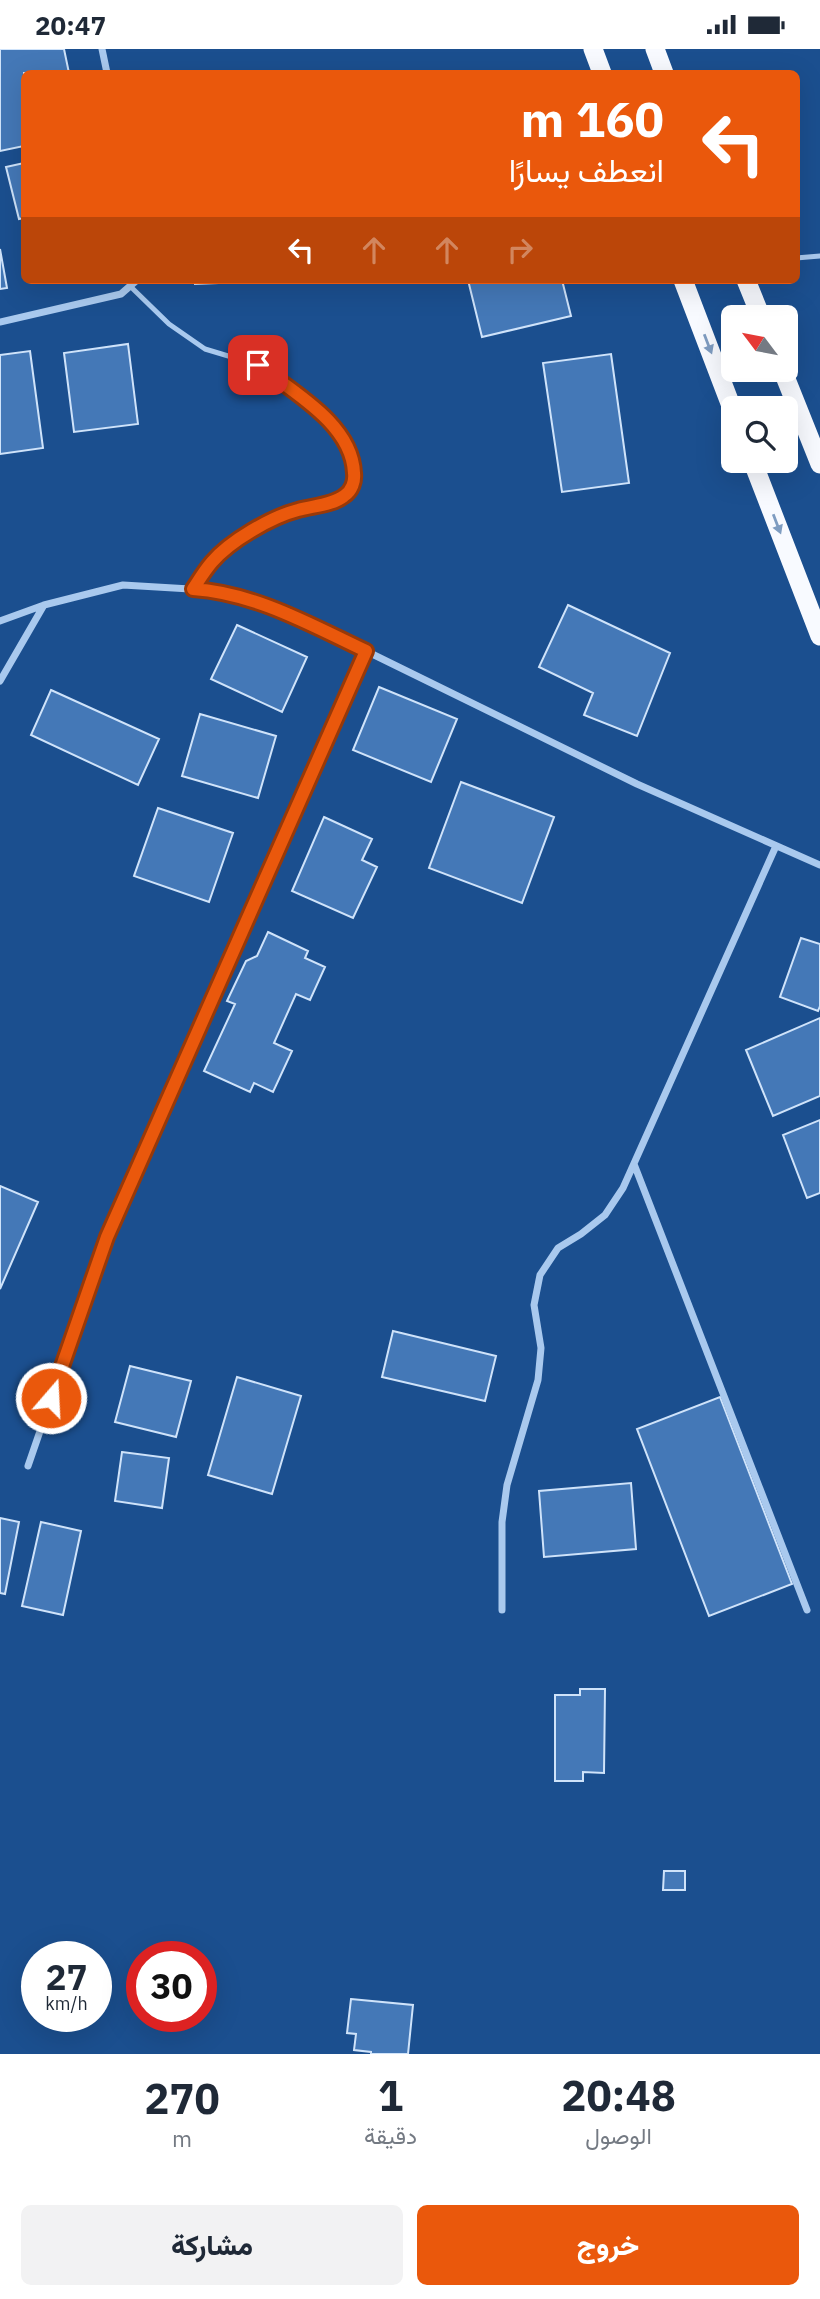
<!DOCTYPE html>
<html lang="ar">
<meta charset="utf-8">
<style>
body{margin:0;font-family:"IBM Plex Sans",Vazirmatn,sans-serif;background:#f2f2f3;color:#1f2937;direction:rtl;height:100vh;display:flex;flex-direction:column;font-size:26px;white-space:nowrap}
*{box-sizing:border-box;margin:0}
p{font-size:23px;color:#747a83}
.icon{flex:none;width:38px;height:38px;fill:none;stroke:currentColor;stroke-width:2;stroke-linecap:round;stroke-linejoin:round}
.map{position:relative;height:2005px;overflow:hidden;direction:ltr}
.drawer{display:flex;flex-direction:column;background:#fff;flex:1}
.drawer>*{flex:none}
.guide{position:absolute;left:21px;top:21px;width:779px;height:214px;border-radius:10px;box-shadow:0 7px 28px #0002;direction:rtl;background:#ea580c;color:#fff;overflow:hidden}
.needle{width:46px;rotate:302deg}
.buttons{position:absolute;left:721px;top:256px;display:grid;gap:14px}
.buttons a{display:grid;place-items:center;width:77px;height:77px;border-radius:10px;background:#fff;box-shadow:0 7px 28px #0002;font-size:35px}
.speed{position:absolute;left:21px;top:1892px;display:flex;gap:14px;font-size:35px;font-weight:700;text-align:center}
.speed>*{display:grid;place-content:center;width:91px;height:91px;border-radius:50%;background:#fff;box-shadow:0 7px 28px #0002;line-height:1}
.speed small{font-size:18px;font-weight:400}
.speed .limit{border:10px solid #d22;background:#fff;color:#111}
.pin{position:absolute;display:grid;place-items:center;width:60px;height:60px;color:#fff;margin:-30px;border-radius:14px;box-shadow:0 4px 10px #0006}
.me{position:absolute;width:77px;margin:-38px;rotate:19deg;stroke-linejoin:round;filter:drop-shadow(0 0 5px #0008)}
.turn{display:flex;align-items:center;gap:24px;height:147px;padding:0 21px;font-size:32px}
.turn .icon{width:91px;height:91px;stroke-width:2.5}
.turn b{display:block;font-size:49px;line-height:60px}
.lanes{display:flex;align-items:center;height:66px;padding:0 21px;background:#0003;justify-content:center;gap:35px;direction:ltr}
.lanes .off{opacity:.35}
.eta{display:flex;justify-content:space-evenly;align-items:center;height:119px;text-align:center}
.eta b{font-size:42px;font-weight:800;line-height:49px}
.primary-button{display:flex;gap:14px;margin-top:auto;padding:14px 21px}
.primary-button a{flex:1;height:80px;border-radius:10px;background:#ea580c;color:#fff;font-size:28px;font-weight:800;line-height:80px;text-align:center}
.primary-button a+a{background:#f2f2f3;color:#1f2937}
.status{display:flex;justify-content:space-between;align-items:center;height:49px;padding:0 35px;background:#fff;direction:ltr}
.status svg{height:19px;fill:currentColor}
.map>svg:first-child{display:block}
.building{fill:#4478b7;stroke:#cfe3fa;stroke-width:2}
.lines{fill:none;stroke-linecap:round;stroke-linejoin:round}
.service{stroke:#a9c9ee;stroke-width:5}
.minor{stroke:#a9c9ee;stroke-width:7}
.trunk{stroke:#f8faff;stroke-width:19}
.oneway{fill:#7e9cc1}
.route-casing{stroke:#983908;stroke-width:18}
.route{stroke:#ea580c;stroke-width:12}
</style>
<div class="status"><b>20:47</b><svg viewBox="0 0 49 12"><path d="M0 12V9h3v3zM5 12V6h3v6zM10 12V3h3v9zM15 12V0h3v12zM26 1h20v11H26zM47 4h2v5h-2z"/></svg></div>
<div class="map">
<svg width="820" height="2005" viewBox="0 0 820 2005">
<rect width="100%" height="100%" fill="#1b4f8f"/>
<path class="building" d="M0,0H64L69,24H24V97L0,102Z
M24,114V169L19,170L6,118Z
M0,200L7,239L0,240Z
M195,231H272V232L195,235Z
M468,231H562L571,267L482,288Z
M128,295L138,375L74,383L64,304Z
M30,302L43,399L0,405V306Z
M611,305L629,434L562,443L543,314Z
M568,556L670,604L637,687L584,666L593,644L539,618Z
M237,576L307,608L282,663L211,630Z
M379,638L457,670L431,733L353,701Z
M51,641L159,690L138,736L31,686Z
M200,665L276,687L258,749L182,727Z
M461,733L554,768L522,854L429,819Z
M158,759L233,784L209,853L134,827Z
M324,768L372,790L362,811L377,818L353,869L292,842Z
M268,883L308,902L305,909L325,918L310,951L296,945L274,994L292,1002L273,1043L254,1034L250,1043L204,1022L235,955L227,952L246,912L257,907Z
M801,889L820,895V957L818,962L780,948Z
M820,969V1047L773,1067L746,1001Z
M820,1071V1144L807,1149L783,1086Z
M0,1137L38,1153L0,1240Z
M393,1282L496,1307L485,1352L382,1328Z
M130,1317L191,1332L176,1388L115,1373Z
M237,1328L301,1347L272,1445L208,1426Z
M720,1348L792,1535L709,1567L637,1380Z
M122,1403L169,1409L162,1459L115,1452Z
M631,1434L636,1500L544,1508L539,1442Z
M0,1469L19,1473L5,1545L0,1544Z
M41,1473L81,1482L63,1566L22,1557Z
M580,1640H605L604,1724L583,1723V1732H555V1646H580Z
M664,1822H685V1841H663Z
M351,1950L413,1956L408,2005H371V2003L354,2001L356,1985L347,1984Z"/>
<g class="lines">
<path class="service" d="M796,209L820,207
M131,238L169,275L205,300L258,316L330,372L345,389L353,408L355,428L351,440L343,449L294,461L266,474L239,491L213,512L193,540"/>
<path class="minor" d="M102,0L107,24
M0,273L121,245L137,231
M0,572L44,556
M0,632L44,556L123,536L207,541L267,556L366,602L637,735L820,816
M634,1115L807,1561
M28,1417L107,1188L366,602
M502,1561V1473L507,1436L538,1331L541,1299L534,1256L540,1226L558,1199L581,1185L605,1166L623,1139L776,797"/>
<path class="trunk" d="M593,0L602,24
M655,0L664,24
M683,231L733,362
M746,231L761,268
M782,320L820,415
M752,411L820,587"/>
</g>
<defs><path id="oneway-solid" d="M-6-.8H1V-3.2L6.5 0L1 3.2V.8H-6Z" transform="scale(1.75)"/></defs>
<g class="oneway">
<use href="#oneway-solid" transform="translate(708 295) rotate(69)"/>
<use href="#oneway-solid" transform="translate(777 475) rotate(69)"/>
</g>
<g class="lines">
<g class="route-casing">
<path id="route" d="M51,1349L107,1188L366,602C311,576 255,544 193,540C199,531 205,521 212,513C230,492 271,468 298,461C312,457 333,456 344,447C352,442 355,432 354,424C352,375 293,343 258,316"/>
</g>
<use href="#route" class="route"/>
</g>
</svg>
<div class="buttons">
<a><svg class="needle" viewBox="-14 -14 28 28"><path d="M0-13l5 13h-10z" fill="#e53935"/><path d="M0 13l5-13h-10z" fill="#747a83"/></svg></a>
<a><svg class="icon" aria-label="search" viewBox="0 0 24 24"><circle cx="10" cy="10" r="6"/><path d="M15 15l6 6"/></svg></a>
</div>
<div class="speed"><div>27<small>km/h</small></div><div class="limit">30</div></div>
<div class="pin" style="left:258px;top:316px;background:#d93025"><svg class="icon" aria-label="arrive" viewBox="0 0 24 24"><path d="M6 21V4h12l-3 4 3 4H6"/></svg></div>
<svg class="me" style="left:51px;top:1349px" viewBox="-20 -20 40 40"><circle r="17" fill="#ea580c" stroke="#fff" stroke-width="3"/><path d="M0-11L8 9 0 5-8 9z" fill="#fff"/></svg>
<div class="guide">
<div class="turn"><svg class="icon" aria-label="left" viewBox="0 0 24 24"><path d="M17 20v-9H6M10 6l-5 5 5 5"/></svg><div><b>160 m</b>انعطف يسارًا</div></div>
<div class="lanes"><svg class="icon" aria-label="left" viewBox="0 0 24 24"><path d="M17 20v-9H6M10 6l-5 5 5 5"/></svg><svg class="icon off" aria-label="ahead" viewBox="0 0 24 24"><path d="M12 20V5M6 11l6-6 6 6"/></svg><svg class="icon off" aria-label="ahead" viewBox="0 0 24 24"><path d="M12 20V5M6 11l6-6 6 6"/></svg><svg class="icon off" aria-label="right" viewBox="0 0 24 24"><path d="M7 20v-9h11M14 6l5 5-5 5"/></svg></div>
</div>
</div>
<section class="drawer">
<div class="eta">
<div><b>20:48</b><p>الوصول</p></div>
<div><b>1</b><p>دقيقة</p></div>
<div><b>270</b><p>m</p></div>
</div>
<div class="primary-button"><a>خروج</a><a>مشاركة</a></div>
</section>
